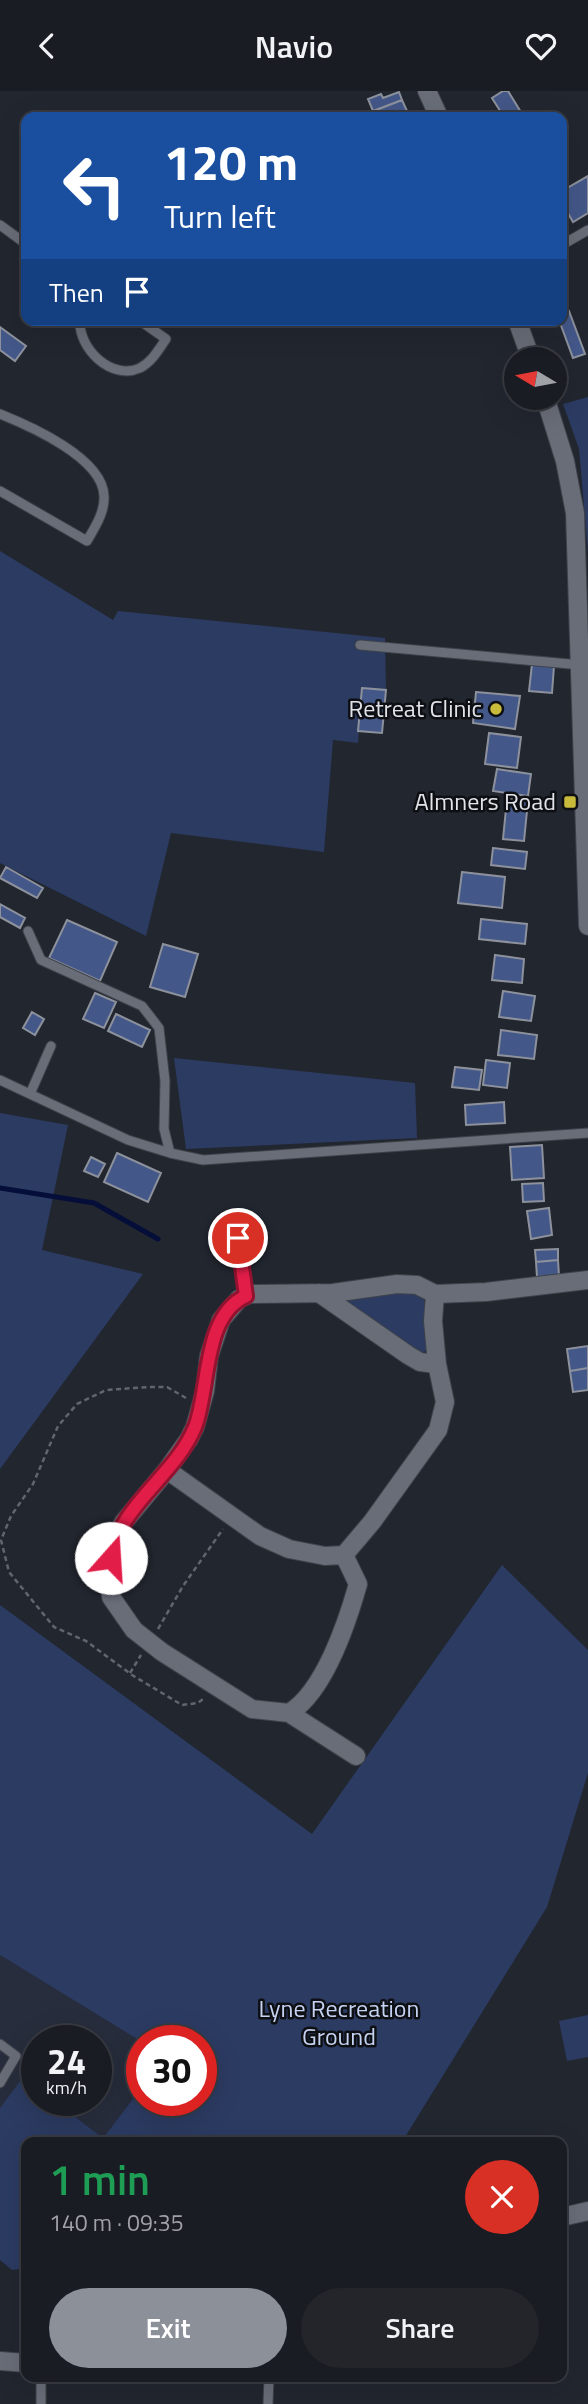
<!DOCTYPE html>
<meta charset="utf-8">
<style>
body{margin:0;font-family:"Titillium Web",sans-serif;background:#23252b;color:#f1f3f6;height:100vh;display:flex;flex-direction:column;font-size:26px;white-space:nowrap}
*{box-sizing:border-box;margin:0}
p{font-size:23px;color:#9fa1a6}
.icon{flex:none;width:38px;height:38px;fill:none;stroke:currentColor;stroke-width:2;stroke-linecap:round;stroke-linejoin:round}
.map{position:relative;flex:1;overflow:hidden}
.sheet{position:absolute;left:21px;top:2046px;width:546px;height:245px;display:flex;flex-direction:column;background:#1a1c23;border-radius:14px;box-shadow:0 7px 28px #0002,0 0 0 2px #383a41}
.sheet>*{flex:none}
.guide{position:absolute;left:21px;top:21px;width:546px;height:214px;border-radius:14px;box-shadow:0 7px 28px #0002,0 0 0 2px #383a41;background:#1a4fa0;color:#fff;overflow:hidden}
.needle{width:46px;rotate:280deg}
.buttons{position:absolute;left:504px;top:256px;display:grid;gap:14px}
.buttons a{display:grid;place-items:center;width:63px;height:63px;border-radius:50%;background:#1a1c23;box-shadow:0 7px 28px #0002,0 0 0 2px #383a41;font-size:35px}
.speed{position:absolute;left:21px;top:1934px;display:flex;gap:14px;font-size:35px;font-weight:700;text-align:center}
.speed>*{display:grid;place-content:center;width:91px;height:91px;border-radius:50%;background:#1a1c23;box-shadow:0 7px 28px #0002,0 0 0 2px #383a41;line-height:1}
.speed small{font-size:18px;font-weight:400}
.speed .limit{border:10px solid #d22;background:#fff;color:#111}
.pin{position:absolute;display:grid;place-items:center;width:60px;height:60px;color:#fff;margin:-30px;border:4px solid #fff;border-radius:50%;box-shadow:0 2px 7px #0007}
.me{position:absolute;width:77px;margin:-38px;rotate:19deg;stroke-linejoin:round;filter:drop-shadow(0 0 5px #0008)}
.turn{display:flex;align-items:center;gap:24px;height:147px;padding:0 28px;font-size:32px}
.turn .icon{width:91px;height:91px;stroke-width:2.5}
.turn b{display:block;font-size:49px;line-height:60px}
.then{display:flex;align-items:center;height:66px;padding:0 28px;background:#0003;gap:14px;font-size:26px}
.round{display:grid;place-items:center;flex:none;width:74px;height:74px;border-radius:37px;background:#23252b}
.overview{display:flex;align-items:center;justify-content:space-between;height:119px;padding:0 28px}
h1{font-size:42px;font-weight:600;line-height:52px;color:#1e9e55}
.action{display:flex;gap:14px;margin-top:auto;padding:14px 28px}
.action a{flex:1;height:80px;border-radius:42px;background:#8c9099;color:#fff;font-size:28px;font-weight:600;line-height:80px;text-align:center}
.action a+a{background:#23252b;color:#f1f3f6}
header{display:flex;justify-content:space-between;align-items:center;height:91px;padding:0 28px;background:#1a1c23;font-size:32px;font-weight:600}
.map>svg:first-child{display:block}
.built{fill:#272d3c}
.green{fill:#2c3b62}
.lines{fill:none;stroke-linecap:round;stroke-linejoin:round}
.stream{stroke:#040e39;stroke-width:5}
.building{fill:#435788;stroke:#8c919c;stroke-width:2}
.service-casing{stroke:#3e4249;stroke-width:11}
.minor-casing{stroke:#3e4249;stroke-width:20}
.tertiary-casing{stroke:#3e4249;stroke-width:20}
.path{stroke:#62656d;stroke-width:2.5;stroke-dasharray:5 3.5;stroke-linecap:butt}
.service{stroke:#696d78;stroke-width:9}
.minor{stroke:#696d78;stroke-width:18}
.tertiary{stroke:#696d78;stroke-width:18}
.route-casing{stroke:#92132f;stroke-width:18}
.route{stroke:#e11d48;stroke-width:12}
.poi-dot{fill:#c8bb3b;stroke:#0d0f13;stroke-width:2.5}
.labels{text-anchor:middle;stroke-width:5;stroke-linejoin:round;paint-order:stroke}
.poi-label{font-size:24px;fill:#e0e3e9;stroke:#0d0f13;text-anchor:end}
.park-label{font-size:24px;fill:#c5d2f1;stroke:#0d0f13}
</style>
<header><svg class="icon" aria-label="back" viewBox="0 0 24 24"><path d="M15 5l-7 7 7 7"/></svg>Navio<svg class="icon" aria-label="heart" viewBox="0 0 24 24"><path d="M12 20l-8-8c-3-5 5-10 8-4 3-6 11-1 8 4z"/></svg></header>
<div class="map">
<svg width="588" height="2313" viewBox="0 0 588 2313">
<rect width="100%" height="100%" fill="#22262f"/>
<path class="built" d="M0,1864L142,1951V1996L103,2047L53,2009H96V1950H37V1996L23,1986L0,2017Z"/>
<path class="green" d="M588,306V461L579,358L563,313Z
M0,460L113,529L118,520L385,547L386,599L362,597L358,652L333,649L324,761L171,742L146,845L0,772Z
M174,967L415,992L417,1047L186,1058Z
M0,1022L68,1034L42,1159L143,1183L0,1378Z
M407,1198L422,1203L424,1209L429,1251L426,1260L421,1262L338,1207Z
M502,1474L588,1559V1682L547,1816L402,2051H26V2177L12,2179L0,2169V2017L23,1986L37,1996V2009H53L103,2047L142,1996V2009H201V1950H142V1951L0,1864V1514L312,1743Z
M588,1924V1966L567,1970L559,1930Z"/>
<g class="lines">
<path class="stream" d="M0,1097L94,1112L158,1148"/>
</g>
<path class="building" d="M503,0H508L524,26H504L492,7Z
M399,1L402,9L373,20L368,8L381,3L383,7Z
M402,9L407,20L391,26H382L379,18Z
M588,85V122L573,131L562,112V100Z
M569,220L585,263L573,267L559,229H562V222Z
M0,236L26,255L15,270L0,259Z
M532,573L554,575L552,602L529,600Z
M362,597L386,599L382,642L358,640Z
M476,601L520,605L515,638L473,632Z
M489,642L521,646L517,677L485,673Z
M497,678L531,683L528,705L493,700Z
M507,708L528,710L524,750L503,748Z
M493,757L527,761L525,778L491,774Z
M6,776L43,797L37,807L0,787Z
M462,781L505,786L502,817L458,812Z
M0,813L25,827L20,837L0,826Z
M481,828L527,833L525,853L479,848Z
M67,829L117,851L100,890L49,867Z
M163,853L198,863L185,906L150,896Z
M495,864L524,868L522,892L492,889Z
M503,900L535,905L531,930L499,926Z
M95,902L116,911L104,937L83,928Z
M32,921L44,928L35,944L23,937Z
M116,923L150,939L142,956L108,940Z
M501,939L537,944L534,968L498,964Z
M486,969L510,972L507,997L483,994Z
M455,976L482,979L479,999L452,996Z
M504,1011L505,1032L466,1034L465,1014Z
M542,1054L544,1087L512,1089L510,1056Z
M117,1062L161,1082L148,1111L104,1091Z
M91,1066L105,1073L98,1086L84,1080Z
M543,1092L544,1110L523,1111L522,1093Z
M549,1117L552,1144L531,1148L527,1120Z
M558,1158V1169L536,1171L535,1159Z
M558,1169L559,1185L537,1186L536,1171Z
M588,1255V1277L570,1280L567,1258Z
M588,1277V1299L573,1301L570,1280Z"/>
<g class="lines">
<g class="service-casing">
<path id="service" d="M0,134L26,153
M562,154L588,139
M80,229C78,257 111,290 140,277C152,271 159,258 166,248L139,229
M0,323C30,335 103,367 104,405C105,421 95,436 87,450L0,400
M360,554L581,574
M28,840L41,869L142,915L159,937L165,990L164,1038L170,1062
M0,989L128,1049L170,1062L203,1069L588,1042
M30,1003L51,955
M237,1131L246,1205
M0,1953L16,1965L0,1992
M41,2313V2286
M268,2313L269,2286"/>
</g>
<g class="minor-casing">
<path id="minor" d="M427,0L439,26
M517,229L531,268
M545,306L565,370L575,422L588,835
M319,1202L408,1264L420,1271L437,1273
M167,1379L260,1445L289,1458L325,1465L344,1464L372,1431L438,1339L445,1311L437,1273L433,1230L435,1203
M344,1464L358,1493C347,1532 324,1601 289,1622L252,1618L162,1561L134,1539L111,1506L109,1491L113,1453L123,1432L167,1379L189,1348L195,1336L205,1300L209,1265L221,1229L239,1208L250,1203L333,1202L397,1193L417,1194L435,1203L486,1201L588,1189
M289,1622L356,1665"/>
</g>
<g class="tertiary-casing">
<path id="tertiary" d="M562,2126L588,2120
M0,2270L26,2272"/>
</g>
<path class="path" d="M186,1307L167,1296H149L106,1299L77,1313L58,1335L33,1393L11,1425L1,1449L9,1481L54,1536L86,1550L132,1584L182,1614L198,1612L203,1608
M158,1538L183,1495L223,1438
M130,1582L141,1564"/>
<use href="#service" class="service"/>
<use href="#minor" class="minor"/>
<use href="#tertiary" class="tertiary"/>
</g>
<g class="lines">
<g class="route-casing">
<path id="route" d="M111,1467C119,1414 175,1385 195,1336C210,1298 202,1225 246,1205L238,1147"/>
</g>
<use href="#route" class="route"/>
</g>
<g class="poi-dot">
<circle cx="496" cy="618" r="7"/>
<rect x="563" y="704" width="14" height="14" rx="3.5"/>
</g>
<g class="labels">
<g class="poi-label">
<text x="482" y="626">Retreat Clinic</text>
<text x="556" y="719">Almners Road</text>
</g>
<g class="park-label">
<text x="339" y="1926">Lyne Recreation<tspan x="339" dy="28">Ground</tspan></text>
</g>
</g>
</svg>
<div class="buttons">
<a><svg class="needle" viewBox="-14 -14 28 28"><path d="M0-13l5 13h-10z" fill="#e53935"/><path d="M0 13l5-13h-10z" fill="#9fa1a6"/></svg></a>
</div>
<div class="speed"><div>24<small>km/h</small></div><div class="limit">30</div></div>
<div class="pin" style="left:238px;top:1147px;background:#d93025"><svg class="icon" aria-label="arrive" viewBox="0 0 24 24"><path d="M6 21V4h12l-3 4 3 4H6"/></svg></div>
<svg class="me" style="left:111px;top:1467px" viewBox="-20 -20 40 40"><circle r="19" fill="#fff"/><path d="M0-13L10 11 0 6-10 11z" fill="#e11d48"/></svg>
<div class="guide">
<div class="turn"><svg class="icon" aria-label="left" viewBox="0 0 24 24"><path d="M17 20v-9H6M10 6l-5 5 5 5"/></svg><div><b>120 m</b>Turn left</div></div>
<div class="then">Then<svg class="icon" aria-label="arrive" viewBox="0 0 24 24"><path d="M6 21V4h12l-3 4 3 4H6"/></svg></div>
</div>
<section class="sheet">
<div class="overview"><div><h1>1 min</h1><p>140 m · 09:35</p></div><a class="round" style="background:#d93025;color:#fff"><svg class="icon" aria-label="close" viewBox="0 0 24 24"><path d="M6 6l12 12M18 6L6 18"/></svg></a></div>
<div class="action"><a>Exit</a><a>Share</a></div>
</section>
</div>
